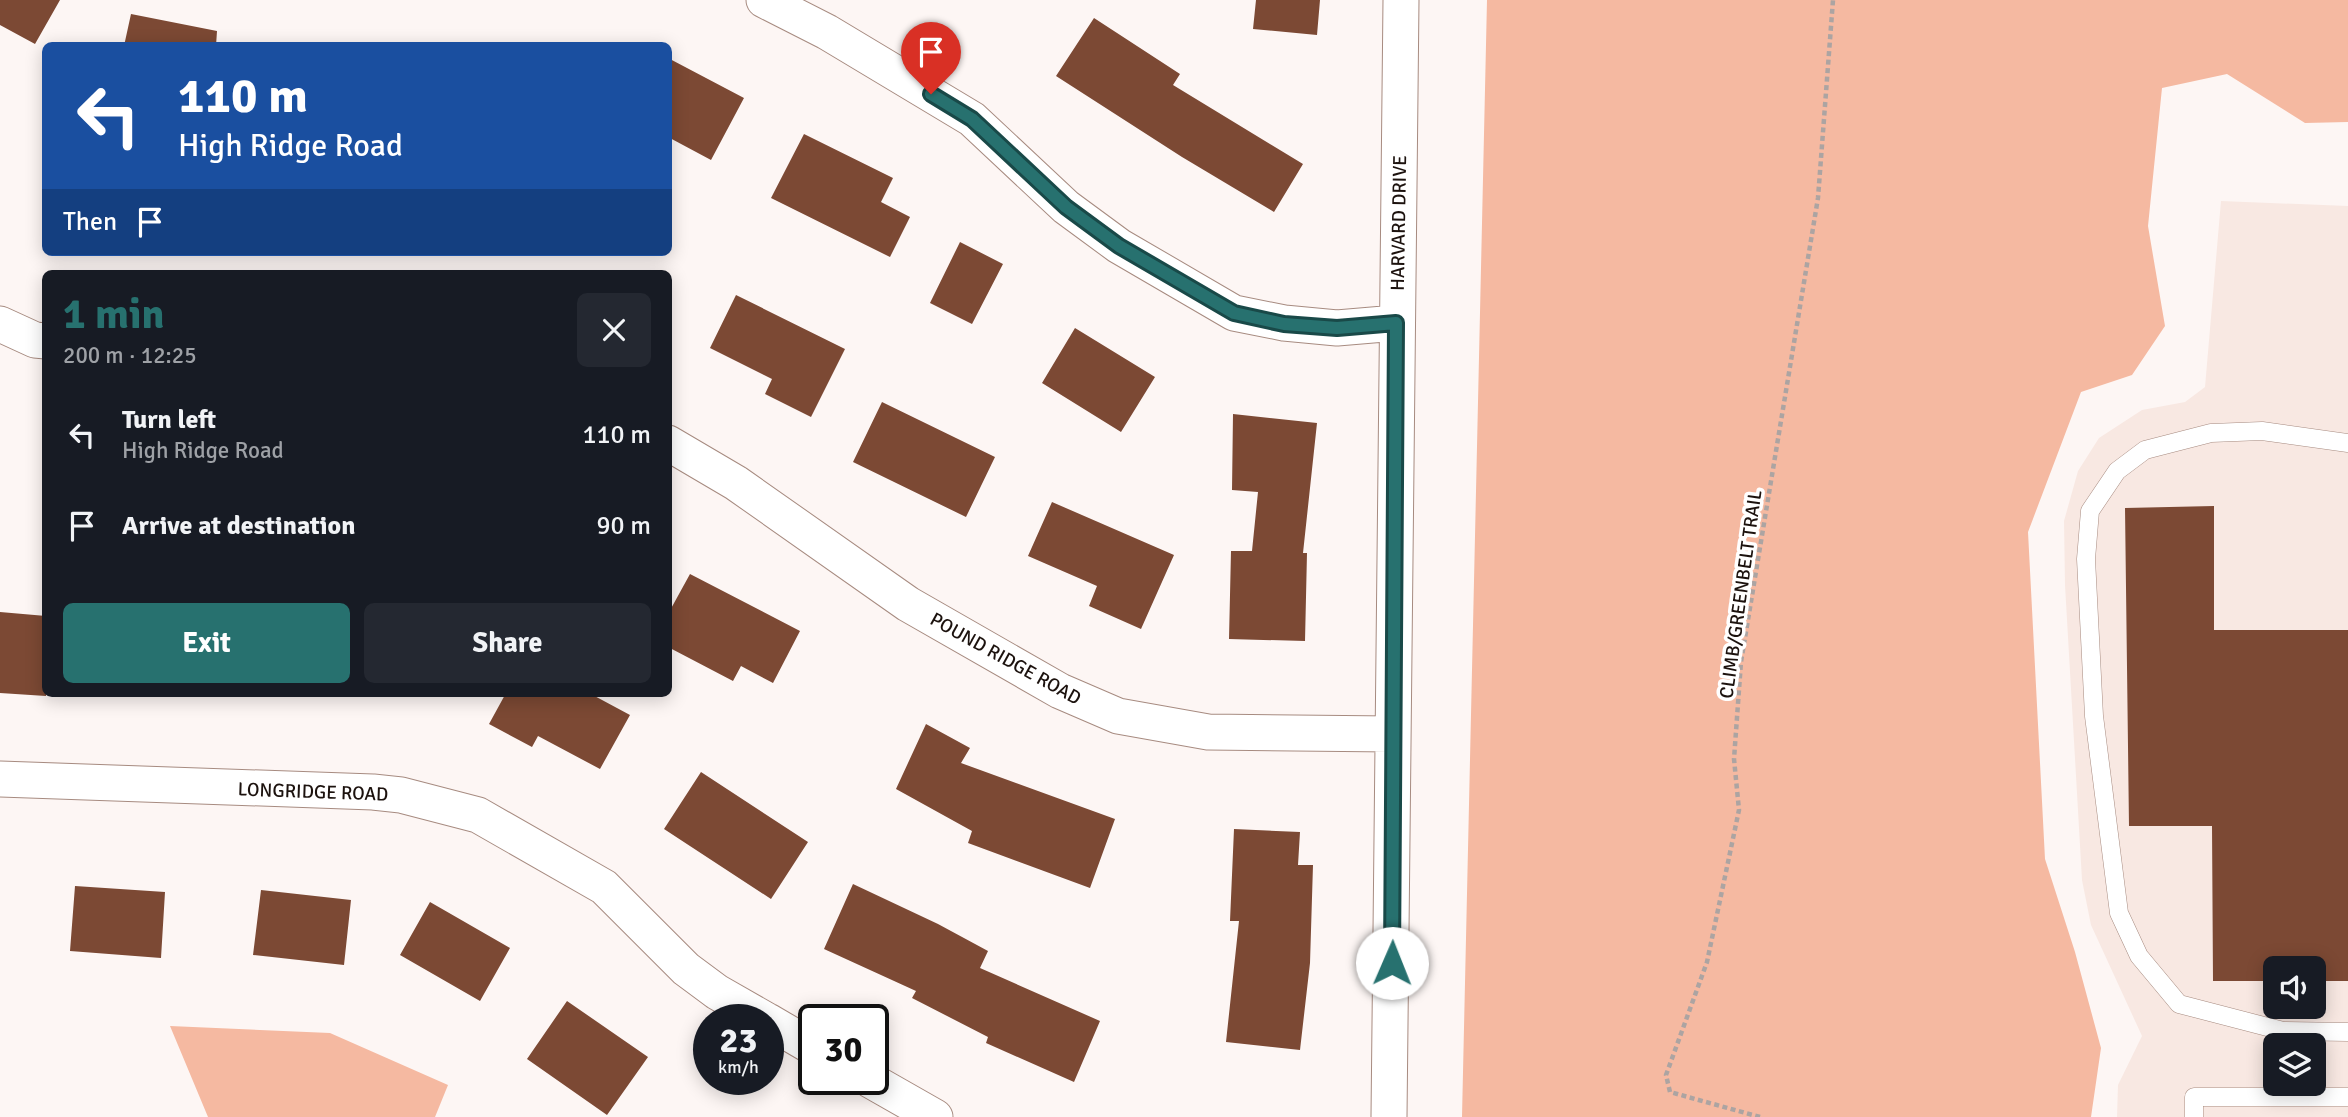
<!DOCTYPE html>
<meta charset="utf-8">
<style>
body{margin:0;font-family:Signika,sans-serif;background:#242831;color:#f1f3f6;height:100vh;display:flex;flex-direction:column;font-size:26px;white-space:nowrap}
*{box-sizing:border-box;margin:0}
p{font-size:23px;color:#9ea1a6}
.icon{flex:none;width:38px;height:38px;fill:none;stroke:currentColor;stroke-width:2;stroke-linecap:round;stroke-linejoin:round}
.map{position:relative;flex:1;overflow:hidden}
.drawer{position:absolute;left:42px;top:270px;width:630px;height:427px;display:flex;flex-direction:column;background:#171b24;border-radius:10px;box-shadow:0 4px 18px #0003}
.drawer>*{flex:none}
.banner{position:absolute;left:42px;top:42px;width:630px;height:214px;border-radius:10px;box-shadow:0 4px 18px #0003;background:#1a4fa0;color:#fff;overflow:hidden}
.tools{position:absolute;left:2263px;top:956px;display:grid;gap:14px}
.tools a{display:grid;place-items:center;width:63px;height:63px;border-radius:10px;background:#171b24;box-shadow:0 4px 18px #0003;font-size:35px}
.speed{position:absolute;left:693px;top:1004px;display:flex;gap:14px;font-size:35px;font-weight:700;text-align:center}
.speed>*{display:grid;place-content:center;width:91px;height:91px;border-radius:50%;background:#171b24;box-shadow:0 4px 18px #0003;line-height:1}
.speed small{font-size:18px;font-weight:400}
.speed .limit{border:4px solid #111;border-radius:10px;background:#fff;color:#111}
.pin{position:absolute;display:grid;place-items:center;width:60px;height:60px;color:#fff;margin:-72px -30px;border-radius:50% 50% 50% 0;rotate:-45deg;box-shadow:0 0 7px #0007}
.pin .icon{rotate:45deg}
.me{position:absolute;width:77px;margin:-38px;rotate:1deg;stroke-linejoin:round;filter:drop-shadow(0 0 5px #0008)}
.turn{display:flex;align-items:center;gap:24px;height:147px;padding:0 21px;font-size:32px}
.turn .icon{width:91px;height:91px;stroke-width:2.5}
.turn b{display:block;font-size:49px;line-height:60px}
.then{display:flex;align-items:center;height:66px;padding:0 21px;background:#0003;gap:14px;font-size:26px}
.round{display:grid;place-items:center;flex:none;width:74px;height:74px;border-radius:10px;background:#242831}
.head{display:flex;align-items:center;justify-content:space-between;height:119px;padding:0 21px}
h1{font-size:42px;font-weight:800;line-height:52px;color:#27716f}
.cta{display:flex;gap:14px;margin-top:auto;padding:14px 21px}
.cta a{flex:1;height:80px;border-radius:10px;background:#27716f;color:#fff;font-size:28px;font-weight:800;line-height:80px;text-align:center}
.cta a+a{background:#242831;color:#f1f3f6}
ul{padding:0;list-style:none}
li{display:flex;align-items:center;gap:21px;height:91px;padding:0 21px}
li div{flex:1}
li b{display:block;font-size:26px}
li em{font-style:normal}
.map>svg:first-child{display:block}
.built{fill:#f8e8e2;fill-rule:evenodd}
.forest{fill:#f5b9a1}
.building{fill:#7c4934}
.lines{fill:none;stroke-linecap:round;stroke-linejoin:round}
.service-casing{stroke:#a78b80;stroke-width:19}
.minor-casing{stroke:#a78b80;stroke-width:37}
.path{stroke:#aca4a2;stroke-width:4.5;stroke-dasharray:5 3.5;stroke-linecap:butt}
.service{stroke:#fff;stroke-width:18}
.minor{stroke:#fff;stroke-width:35}
.route-casing{stroke:#194948;stroke-width:18}
.route{stroke:#27716f;stroke-width:12}
.labels{text-anchor:middle;stroke-width:7;stroke-linejoin:round;paint-order:stroke}
.street-label{font-size:19px;fill:#1c120e;stroke:#fff}
</style>
<div class="map">
<svg width="2348" height="1117" viewBox="0 0 2348 1117">
<rect width="100%" height="100%" fill="#fdf6f4"/>
<path class="built" d="M2221,201L2348,206V1117H2117L2118,1085L2142,1036L2091,925L2082,880L2065,585L2064,521L2078,471L2099,438L2142,410L2185,402L2205,387ZM2275,968H2314V1006H2275ZM2275,1045H2314V1083H2275Z"/>
<path class="forest" d="M1487,0H2348V122L2305,123L2227,74L2162,88L2148,226L2165,326L2132,375L2081,392L2028,532L2045,859L2075,952L2101,1048L2091,1117H1462Z
M170,1026L330,1033L448,1085L435,1117H208Z"/>
<path class="building" d="M0,0H60L35,44L0,25Z
M1256,0H1320L1317,35L1253,29Z
M131,14L217,31L216,46H124Z
M1094,18L1180,74L1173,85L1303,164L1274,212L1182,157L1056,76Z
M668,58L744,98L711,160L668,137Z
M804,134L893,178L881,202L910,217L890,257L771,198Z
M960,242L1003,264L972,324L930,303Z
M736,295L845,349L811,417L765,394L772,379L710,348Z
M1075,328L1155,377L1121,432L1042,383Z
M882,402L995,457L966,517L853,462Z
M1233,414L1317,423L1303,553H1307L1305,641L1229,639L1231,551H1252L1258,492L1232,490Z
M1052,502L1174,555L1141,629L1089,606L1097,586L1028,556Z
M2214,506V630H2348V981H2314V968H2275V981H2213L2212,826H2129L2125,508Z
M690,574L800,631L773,683L741,666L733,681L668,647V614Z
M0,612L46,616V696L0,693Z
M506,693H589L630,715L600,769L538,736L532,747L489,724Z
M926,724L970,748L961,763L1115,819L1090,888L968,843L972,831L896,789Z
M701,772L808,842L771,899L664,829Z
M1234,829L1300,832L1298,865H1313L1310,963L1300,1050L1226,1042L1239,921H1230Z
M853,884L938,924L988,951L980,968L1100,1021L1074,1082L986,1043L988,1037L912,998L916,991L824,949Z
M75,886L165,892L161,958L70,951Z
M261,890L351,900L344,965L253,955Z
M430,902L510,948L480,1001L400,955Z
M567,1001L648,1057L607,1115L527,1059Z"/>
<g class="lines">
<g class="service-casing">
<path id="service" d="M2348,443L2262,431L2211,433L2145,450L2117,471L2090,511L2086,559L2094,716L2119,913L2139,956L2179,1004L2283,1031L2348,1032
M2194,1117V1097H2348"/>
</g>
<g class="minor-casing">
<path id="minor" d="M764,0L827,32L972,119L1066,207L1119,246L1234,313L1284,323L1337,328L1396,323
M0,324L35,340L46,341
M668,443L736,483L908,604L1060,691L1118,716L1208,732L1392,734
M0,779L373,792L401,795L478,815L604,887L686,969L717,992L766,1020
M768,1021L814,1048
M870,1080L935,1117
M1389,1117L1401,0"/>
</g>
<path class="path" d="M1760,1117L1670,1092L1666,1075L1707,962L1739,810L1734,759L1741,662L1818,198L1833,0"/>
<use href="#service" class="service"/>
<use href="#minor" class="minor"/>
</g>
<g class="lines">
<g class="route-casing">
<path id="route" d="M931,94L972,119L1066,207L1119,246L1234,313L1284,324L1337,328L1396,323L1392,963"/>
</g>
<use href="#route" class="route"/>
</g>
<g class="labels">
<g class="street-label">
<text transform="translate(1398 223) rotate(-89)" y="7">HARVARD DRIVE</text>
<text transform="translate(1740 594) rotate(-82)" y="7">CLIMB/GREENBELT TRAIL</text>
<text transform="translate(1006 658) rotate(29)" y="7">POUND RIDGE ROAD</text>
<text transform="translate(313 791) rotate(2)" y="7">LONGRIDGE ROAD</text>
</g>
</g>
</svg>
<div class="tools">
<a><svg class="icon" aria-label="sound" viewBox="0 0 24 24"><path d="M4 9h4l5-4v14l-5-4H4zM17 9q2 3 0 6"/></svg></a>
<a><svg class="icon" aria-label="layers" viewBox="0 0 24 24"><path d="M12 4l9 5-9 5-9-5zM3 14l9 5 9-5"/></svg></a>
</div>
<div class="speed"><div>23<small>km/h</small></div><div class="limit">30</div></div>
<div class="pin" style="left:931px;top:94px;background:#d93025"><svg class="icon" aria-label="arrive" viewBox="0 0 24 24"><path d="M6 21V4h12l-3 4 3 4H6"/></svg></div>
<svg class="me" style="left:1392px;top:963px" viewBox="-20 -20 40 40"><circle r="19" fill="#fff"/><path d="M0-13L10 11 0 6-10 11z" fill="#27716f"/></svg>
<div class="banner">
<div class="turn"><svg class="icon" aria-label="left" viewBox="0 0 24 24"><path d="M17 20v-9H6M10 6l-5 5 5 5"/></svg><div><b>110 m</b>High Ridge Road</div></div>
<div class="then">Then<svg class="icon" aria-label="arrive" viewBox="0 0 24 24"><path d="M6 21V4h12l-3 4 3 4H6"/></svg></div>
</div>
<section class="drawer">
<div class="head"><div><h1>1 min</h1><p>200 m · 12:25</p></div><a class="round"><svg class="icon" aria-label="close" viewBox="0 0 24 24"><path d="M6 6l12 12M18 6L6 18"/></svg></a></div>
<ul>
<li><svg class="icon" aria-label="left" viewBox="0 0 24 24"><path d="M17 20v-9H6M10 6l-5 5 5 5"/></svg><div><b>Turn left</b><p>High Ridge Road</p></div><em>110 m</em></li>
<li><svg class="icon" aria-label="arrive" viewBox="0 0 24 24"><path d="M6 21V4h12l-3 4 3 4H6"/></svg><div><b>Arrive at destination</b></div><em>90 m</em></li>
</ul>
<div class="cta"><a>Exit</a><a>Share</a></div>
</section>
</div>
